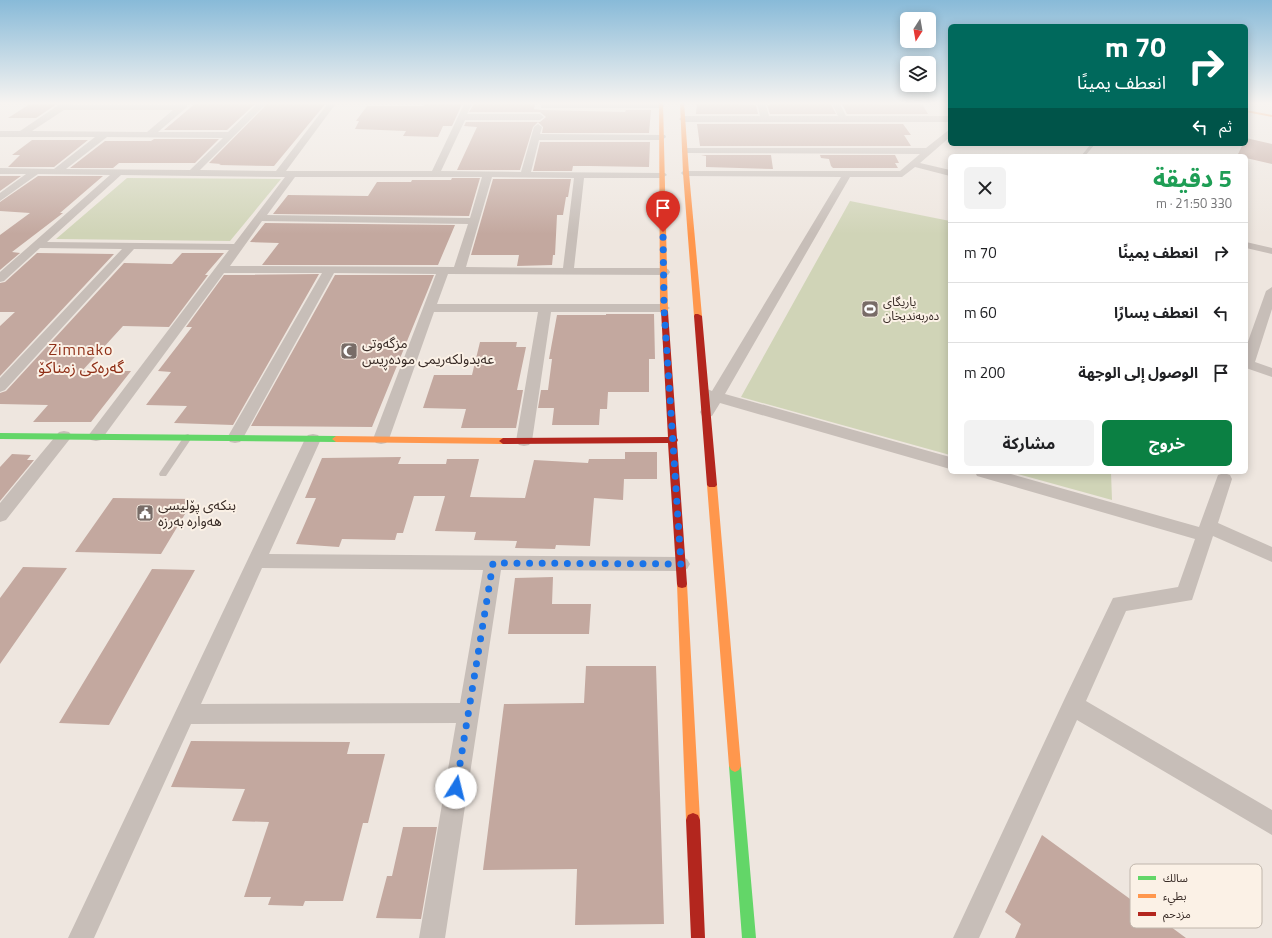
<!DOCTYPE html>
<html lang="ar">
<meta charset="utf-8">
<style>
body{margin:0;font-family:"Titillium Web","Noto Sans Arabic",sans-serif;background:#f2f2f2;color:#202124;direction:rtl;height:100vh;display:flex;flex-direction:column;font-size:15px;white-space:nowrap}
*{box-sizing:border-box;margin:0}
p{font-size:13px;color:#757577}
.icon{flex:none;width:22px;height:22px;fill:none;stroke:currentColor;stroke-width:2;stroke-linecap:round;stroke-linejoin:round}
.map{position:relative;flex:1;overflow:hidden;direction:ltr}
.panel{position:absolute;left:948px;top:154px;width:300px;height:320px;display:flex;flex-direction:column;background:#fff;border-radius:6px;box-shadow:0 2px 10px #0003;direction:rtl}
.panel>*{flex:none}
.hud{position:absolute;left:948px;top:24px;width:300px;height:122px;border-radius:6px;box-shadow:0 2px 10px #0003;direction:rtl;background:#00695c;color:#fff;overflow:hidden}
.needle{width:26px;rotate:191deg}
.controls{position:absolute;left:900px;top:12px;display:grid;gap:8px}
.controls a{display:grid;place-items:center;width:36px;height:36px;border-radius:6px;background:#fff;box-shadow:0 2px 10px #0003;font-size:20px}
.pin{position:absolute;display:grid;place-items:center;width:34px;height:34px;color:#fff;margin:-41px -17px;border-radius:50% 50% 50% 0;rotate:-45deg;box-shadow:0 0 4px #0007}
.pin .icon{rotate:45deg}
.me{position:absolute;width:44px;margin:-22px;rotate:9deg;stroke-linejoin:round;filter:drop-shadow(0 0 3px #0008)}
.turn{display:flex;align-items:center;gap:14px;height:84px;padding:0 16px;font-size:18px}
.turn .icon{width:52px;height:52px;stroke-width:2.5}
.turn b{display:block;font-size:28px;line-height:34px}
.then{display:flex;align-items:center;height:38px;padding:0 16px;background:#0003;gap:8px;font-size:15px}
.round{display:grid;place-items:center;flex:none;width:42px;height:42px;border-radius:6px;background:#f2f2f2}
.overview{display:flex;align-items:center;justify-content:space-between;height:68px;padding:0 16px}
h1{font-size:24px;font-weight:700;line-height:30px;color:#1e9e55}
.action{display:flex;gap:8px;margin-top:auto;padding:8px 16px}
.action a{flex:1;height:46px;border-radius:6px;background:#0b8043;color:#fff;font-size:16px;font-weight:700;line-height:46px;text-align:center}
.action a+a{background:#f2f2f2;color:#202124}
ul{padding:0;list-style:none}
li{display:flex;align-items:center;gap:12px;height:60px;padding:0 16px;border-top:1px solid #e0e0e0}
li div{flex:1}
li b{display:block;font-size:15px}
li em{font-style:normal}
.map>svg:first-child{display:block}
.green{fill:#d0d4b7}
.building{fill:#c3a89f}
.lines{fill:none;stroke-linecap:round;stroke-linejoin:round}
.lane{fill:#c7beb8;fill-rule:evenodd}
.street{fill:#c7beb8;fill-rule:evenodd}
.fast{fill:#63d668;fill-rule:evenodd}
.slow{fill:#ff974d;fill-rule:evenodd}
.jam{fill:#b3261e;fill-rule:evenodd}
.route{stroke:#1a73e8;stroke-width:7;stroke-dasharray:0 12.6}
.labels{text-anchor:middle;stroke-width:4;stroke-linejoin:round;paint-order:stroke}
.far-poi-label{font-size:12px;fill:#382b26;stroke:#fbf1e6;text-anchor:start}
.poi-label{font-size:14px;fill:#382b26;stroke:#fbf1e6;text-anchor:start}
.quarter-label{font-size:16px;letter-spacing:1px;fill:#8f2f17;stroke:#fbf1e6}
.key{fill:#fbf1e6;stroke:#c0b6ac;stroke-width:1}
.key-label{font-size:11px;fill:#382b26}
</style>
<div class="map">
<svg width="1272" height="938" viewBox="0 0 1272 938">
<rect width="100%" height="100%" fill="#eee6df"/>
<path class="green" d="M127,178L281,179L230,241L56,239Z
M850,201L950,221V455L741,397Z
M1011,472H1111L1112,500Z"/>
<path class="building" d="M33,102H60L36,118H8Z
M197,102H257L227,130H164Z
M269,102H327L274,166L219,165L221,164L209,163Z
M478,102H536L534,109L541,110L625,112L626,110H651L649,133H542L543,127L538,122L533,127L520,170H457L477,127L464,126L466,122H540L546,117L540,112H469L474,104Z
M697,102L756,105L758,114H696Z
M769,102H830L836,114H770L767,105H770Z
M841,102L895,105L894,102H921L928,114H847Z
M425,104H462L452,126H443L438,137L403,136L406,131L355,129L359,121H356L367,106H424Z
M697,124H903L911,135H904L911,146H700Z
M1246,138L1272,144V164L1246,158V156H1237L1243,144H1246Z
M154,139H219L195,163H119L113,168H70L105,141H151Z
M32,140H88L54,167H8L20,155H12Z
M540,142H650L649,167L590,166H573L572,171H533Z
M701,155H771L773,169L706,167V156Z
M820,155H895L899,163H895L898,168H833L831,166L829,159L821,158Z
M0,176H21L0,191Z
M38,176H103L60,213H63L12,252L20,253L0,270V235L30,213L0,211V202Z
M452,178H480L469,216L273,214L288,195L368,196L377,182H411L412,180H451Z
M493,179H571L568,197H566L563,215H557L555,255H553L552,265L517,266L519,255H471Z
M265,223L455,225L438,265H262L279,243L250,242Z
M37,253L114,254L0,376V326L15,312H0V283L5,282Z
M182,253H224L205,275H208L169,327L123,326L82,371H131L91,422H33L48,405L0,404V393L6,391L124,263L172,264Z
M319,274L233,425L174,423L187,406L146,405L171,372L158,371L192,327H186L224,275Z
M335,275H434L372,427L251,426Z
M606,314H654L655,359H649V392H608L607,409H600L599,425H552L554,408H538L541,390H548L552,359H549L557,315H606Z
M480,342H517L516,347H526L517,390H523L516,428H461L466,409L423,408L434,375H472Z
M625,452H657V479H624L623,500L594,498L590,546L556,545L555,549L515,548L517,541L474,540L476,532L435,531L445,496H414L403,533H397L395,540L342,539L339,547L296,544L316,498H305L322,458L401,457L398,464H446L447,459H479L470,497L525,498L534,460L588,463L589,459H625Z
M12,454L31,455L27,460H34L0,501V467Z
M113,498L194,499L161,554L75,552Z
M23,567L67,568L0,664V598Z
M152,569L195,570L109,725L59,723Z
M553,577L552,604H591L589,634H508L515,578Z
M586,666H656L664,924L575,925L577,869L483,870L504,704L584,703Z
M191,741L350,742L347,754H385L368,823H363L343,901H305L303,906L268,905L271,897H244L269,822L232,821L245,789L171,787Z
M403,827H437L421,919L376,918L387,876H392Z
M1042,835L1148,912V910L1186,938H1015L1021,924L1005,912Z"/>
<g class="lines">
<path class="lane" d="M1091,144H1095L1085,156H1081Z
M188,434L192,437L191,439L166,476H160L159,474L160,472L185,435Z"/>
<path class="street" d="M63,102H73L71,105H178L184,103H187V107L158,132H228L259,102H268L200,170L276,171L329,102H337L286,171H432L465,102H473L467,114H540L544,117L540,120H465L441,171L521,172L534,127L538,124L542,127L540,134L665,135L666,137L662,140H539L531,172L665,173L667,175L662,178H584L574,268H664L668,269L670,272L668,275L448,274L437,304H664L670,308L664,312H551L532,441L529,445L524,446L519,445L516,441L538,312H434L389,439L386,443L381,444L376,443L373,439L436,274L334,273L243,438L240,442L235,443L230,442L227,438L322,273H224L101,440L96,441L91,440L88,436L91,432L229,250L134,249L5,390L0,392V378L122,249L40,248L4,281L0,282V272L110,175L38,174L0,201V193L26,174H0V168L54,169L95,137H0V131H20ZM64,110H173L147,132L32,131ZM107,137L223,138L190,170L66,169ZM121,175L279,177H285L234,244L47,242ZM295,177H482L470,218L267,215ZM492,177L574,178L563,268L466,267ZM262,221L468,224L454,267L230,266Z
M757,102H765L769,116H838L831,102H839L846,116H950V122H683L679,119L683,116H760Z
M541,104H661L665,106L661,108H541Z
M950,129V137L920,163L950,170V176L915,167L902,177H850L725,394L950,457V469L720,403L712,416L707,417L702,416L700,412L707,399L702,397L700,394L702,391L707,389L712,391L841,177L686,176L683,175L681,173L683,171H900L920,154L685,153L682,152V148H926Z
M1246,242L1272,248V254L1246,248Z
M1272,287V309L1255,362L1272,368V377L1246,368V347L1266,291Z
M64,431L69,432L72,436L69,440L6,520L0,522V503L59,432Z
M313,434L318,435L321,439L269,554L681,557L687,559L690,564L687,569L681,571L501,570L445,938H419L456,723L191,724L94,938H68L305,439L308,435ZM262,568L483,570L460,703L201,704Z
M975,472H1004L1199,527L1218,475L1224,473L1230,475L1232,479L1218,523L1272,547V562L1213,536L1192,600L1126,611L1086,701L1272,810V835L1077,720L979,938H953L1065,698L1113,598L1178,587L1195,539L977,476Z"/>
<path class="fast" d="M0,433L336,436L340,439L336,442L0,439Z
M735,760L739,762L741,766L756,938H742L729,766L731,762Z"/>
<path class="slow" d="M659,102H663L668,312L664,314L660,312Z
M680,102H684L689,173L702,316L698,318L694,316L683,173Z
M1246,110L1272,115V117L1246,112Z
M336,436L503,438L507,441L503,444L336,442L332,439Z
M712,482L715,483L717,485L741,766L739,770L735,772L731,770L729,766L707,485L709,483Z
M682,580L686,581L687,584L700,820L698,825L693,827L688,825L686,820L677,584L678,581Z"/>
<path class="jam" d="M661,310H667L668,312L677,438L678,440L677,442L687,584L686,587L682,588L678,587L677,584L668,443L503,444L499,441L503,438L668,437Z
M695,314H698L702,316L717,485L715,487H709L707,485L694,316Z
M693,813L698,815L700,820L705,938H691L686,820L688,815Z"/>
</g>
<linearGradient id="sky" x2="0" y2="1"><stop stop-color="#88bad8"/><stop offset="0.44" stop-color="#f7f4f1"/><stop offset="1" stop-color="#f7f4f1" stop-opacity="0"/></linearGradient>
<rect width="1272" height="234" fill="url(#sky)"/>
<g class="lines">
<path class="route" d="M456,788L493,563L681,564L664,308L663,232"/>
</g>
<defs>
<g id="stadium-square" transform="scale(0.9)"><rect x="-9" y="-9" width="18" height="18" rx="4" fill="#786c67" stroke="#fbf1e6"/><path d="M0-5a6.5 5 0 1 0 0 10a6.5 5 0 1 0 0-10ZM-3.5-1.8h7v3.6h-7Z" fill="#fff"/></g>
<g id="mosque-square" transform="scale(0.9)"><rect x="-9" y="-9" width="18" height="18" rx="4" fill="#786c67" stroke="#fbf1e6"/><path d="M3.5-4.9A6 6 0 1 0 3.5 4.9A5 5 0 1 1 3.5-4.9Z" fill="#fff"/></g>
<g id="civic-square" transform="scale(0.9)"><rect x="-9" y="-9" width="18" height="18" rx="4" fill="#786c67" stroke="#fbf1e6"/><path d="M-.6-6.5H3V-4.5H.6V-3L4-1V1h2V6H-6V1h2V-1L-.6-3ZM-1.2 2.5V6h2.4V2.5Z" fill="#fff"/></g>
</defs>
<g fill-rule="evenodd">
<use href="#stadium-square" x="870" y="309"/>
<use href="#mosque-square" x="349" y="351"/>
<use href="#civic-square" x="145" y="513"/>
</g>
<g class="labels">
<g class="far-poi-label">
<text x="883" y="306">یاریگاى<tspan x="883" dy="14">ده‌ربه‌ندیخان</tspan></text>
</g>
<g class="poi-label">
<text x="362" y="348">مزگەوتی<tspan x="362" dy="16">عەبدولکەریمی مودەڕیس</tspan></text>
<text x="158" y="510">بنکەی پۆلیسی<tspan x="158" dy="16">هەوارە بەرزە</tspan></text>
</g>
<g class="quarter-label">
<text x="81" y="355">Zimnako<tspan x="81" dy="18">گەرەکی زمناکۆ</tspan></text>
</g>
</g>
<rect x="1130" y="864" width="132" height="64" rx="6" class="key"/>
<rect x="1138" y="876" width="18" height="4" fill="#63d668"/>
<rect x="1138" y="894" width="18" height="4" fill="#ff974d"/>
<rect x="1138" y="912" width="18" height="4" fill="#b3261e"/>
<g class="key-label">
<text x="1163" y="882">سالك</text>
<text x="1163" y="900">بطيء</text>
<text x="1163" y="918">مزدحم</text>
</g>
</svg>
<div class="controls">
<a><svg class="needle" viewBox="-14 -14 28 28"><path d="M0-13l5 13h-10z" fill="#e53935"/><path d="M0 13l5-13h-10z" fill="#757577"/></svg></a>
<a><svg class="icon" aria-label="layers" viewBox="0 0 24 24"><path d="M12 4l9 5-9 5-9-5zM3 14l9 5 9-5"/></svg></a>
</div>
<div class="pin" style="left:663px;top:232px;background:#d93025"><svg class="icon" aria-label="arrive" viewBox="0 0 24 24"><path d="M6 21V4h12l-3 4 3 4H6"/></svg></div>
<svg class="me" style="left:456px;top:788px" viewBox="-20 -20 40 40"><circle r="19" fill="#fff"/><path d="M0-13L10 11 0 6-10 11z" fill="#1a73e8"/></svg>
<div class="hud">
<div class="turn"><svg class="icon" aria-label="right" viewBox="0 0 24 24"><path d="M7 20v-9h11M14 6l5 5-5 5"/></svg><div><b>70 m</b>انعطف يمينًا</div></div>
<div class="then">ثم<svg class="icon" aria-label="left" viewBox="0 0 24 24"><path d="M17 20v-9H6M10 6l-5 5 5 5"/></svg></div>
</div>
<section class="panel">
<div class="overview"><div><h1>5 دقيقة</h1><p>330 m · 21:50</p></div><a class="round"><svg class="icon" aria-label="close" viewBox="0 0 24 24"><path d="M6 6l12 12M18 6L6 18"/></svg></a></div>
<ul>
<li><svg class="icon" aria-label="right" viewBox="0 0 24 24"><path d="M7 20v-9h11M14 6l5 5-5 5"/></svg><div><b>انعطف يمينًا</b></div><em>70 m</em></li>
<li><svg class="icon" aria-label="left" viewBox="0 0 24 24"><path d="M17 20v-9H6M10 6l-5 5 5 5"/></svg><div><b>انعطف يسارًا</b></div><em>60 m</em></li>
<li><svg class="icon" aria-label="arrive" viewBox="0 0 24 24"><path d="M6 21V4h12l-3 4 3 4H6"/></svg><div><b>الوصول إلى الوجهة</b></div><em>200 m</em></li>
</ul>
<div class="action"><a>خروج</a><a>مشاركة</a></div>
</section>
</div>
